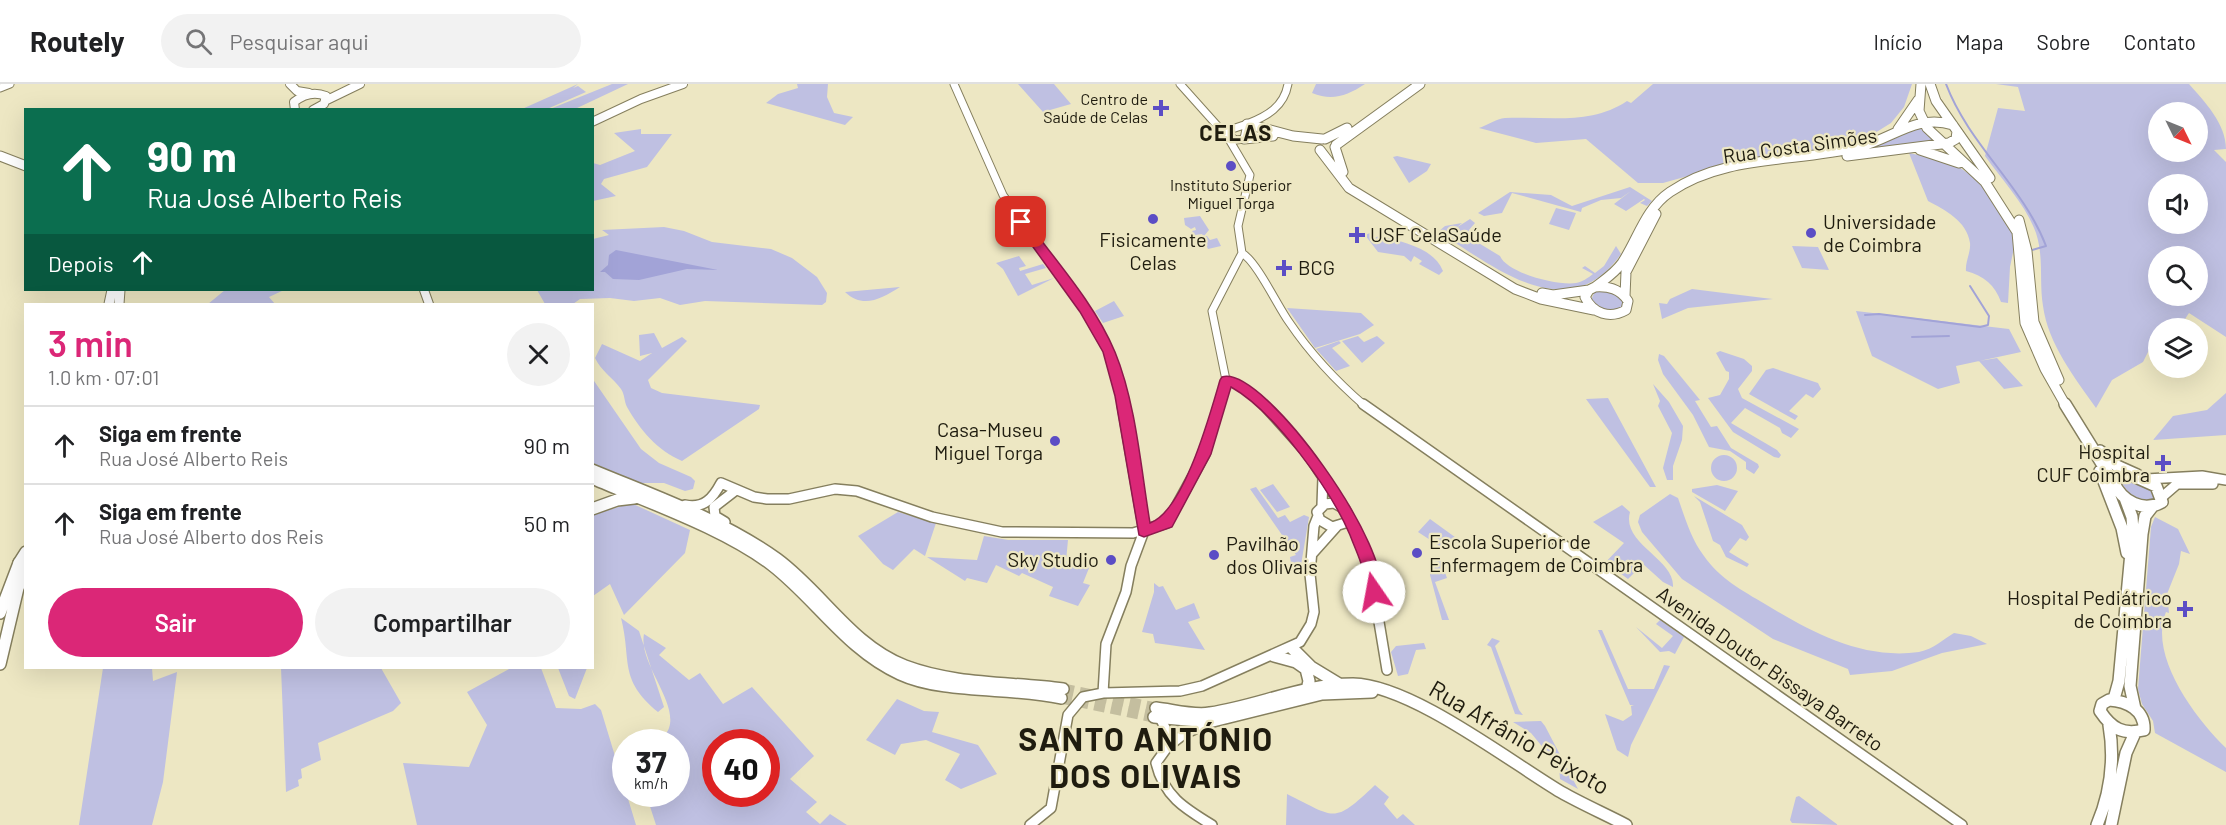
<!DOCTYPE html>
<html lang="pt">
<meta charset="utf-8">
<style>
body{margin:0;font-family:Barlow,sans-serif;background:#f2f2f2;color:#202124;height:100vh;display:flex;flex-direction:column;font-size:22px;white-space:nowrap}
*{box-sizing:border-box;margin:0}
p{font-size:20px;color:#757577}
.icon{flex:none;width:33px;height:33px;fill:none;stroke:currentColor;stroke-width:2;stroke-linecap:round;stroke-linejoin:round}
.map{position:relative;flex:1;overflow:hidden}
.drawer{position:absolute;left:24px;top:219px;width:570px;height:366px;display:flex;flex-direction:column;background:#fff;border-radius:0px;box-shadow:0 6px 24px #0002}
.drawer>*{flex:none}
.guide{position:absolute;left:24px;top:24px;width:570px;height:183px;border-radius:0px;box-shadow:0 6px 24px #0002;background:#0b6e4f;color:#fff;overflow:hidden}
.needle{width:39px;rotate:133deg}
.tools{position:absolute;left:2148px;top:18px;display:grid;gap:12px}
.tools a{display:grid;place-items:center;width:60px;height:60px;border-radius:50%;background:#fff;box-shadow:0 6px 24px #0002;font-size:30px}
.speed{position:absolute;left:612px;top:645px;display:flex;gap:12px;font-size:30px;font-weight:700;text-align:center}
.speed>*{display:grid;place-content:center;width:78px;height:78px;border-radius:50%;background:#fff;box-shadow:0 6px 24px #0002;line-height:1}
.speed small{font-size:15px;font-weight:400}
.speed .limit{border:9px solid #d22;background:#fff;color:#111}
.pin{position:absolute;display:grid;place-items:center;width:51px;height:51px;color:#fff;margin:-26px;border-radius:12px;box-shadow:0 3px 9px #0006}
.me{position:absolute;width:66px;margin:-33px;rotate:348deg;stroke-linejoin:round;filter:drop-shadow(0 0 4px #0008)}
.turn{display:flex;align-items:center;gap:21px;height:126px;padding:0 24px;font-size:27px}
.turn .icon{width:78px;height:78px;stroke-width:2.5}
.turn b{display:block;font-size:42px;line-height:51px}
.then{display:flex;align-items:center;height:57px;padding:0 24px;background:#0003;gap:12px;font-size:22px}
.round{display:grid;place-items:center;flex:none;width:63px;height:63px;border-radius:32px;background:#f2f2f2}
.head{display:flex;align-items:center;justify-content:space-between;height:102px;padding:0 24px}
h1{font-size:36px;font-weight:600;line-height:45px;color:#db2777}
.button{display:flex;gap:12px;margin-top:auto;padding:12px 24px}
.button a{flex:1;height:69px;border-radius:36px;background:#db2777;color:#fff;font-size:24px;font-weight:600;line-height:69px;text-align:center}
.button a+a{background:#f2f2f2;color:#202124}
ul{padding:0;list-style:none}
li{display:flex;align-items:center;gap:18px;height:78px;padding:0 24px;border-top:2px solid #e0e0e0}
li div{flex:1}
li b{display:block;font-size:22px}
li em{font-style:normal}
header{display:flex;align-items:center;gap:36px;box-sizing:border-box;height:84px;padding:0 30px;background:#fff;border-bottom:2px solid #e0e0e0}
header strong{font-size:28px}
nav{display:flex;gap:33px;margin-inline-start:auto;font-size:21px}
.search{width:420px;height:54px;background:#f2f2f2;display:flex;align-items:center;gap:15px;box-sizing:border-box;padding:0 21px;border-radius:33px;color:#757577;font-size:22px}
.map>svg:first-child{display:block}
.green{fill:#bfc0e2;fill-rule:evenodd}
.water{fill:#a2a3d7}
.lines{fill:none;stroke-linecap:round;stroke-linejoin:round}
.stream{stroke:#a2a3d7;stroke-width:2}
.primary-tunnel{stroke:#c4be9f;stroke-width:11;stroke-dasharray:11 6;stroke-linecap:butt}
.tertiary-far1-casing{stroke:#857f5e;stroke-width:9}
.tertiary-casing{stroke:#857f5e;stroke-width:12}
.secondary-casing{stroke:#857f5e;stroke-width:10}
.primary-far1-casing{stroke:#857f5e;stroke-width:11}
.primary-casing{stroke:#857f5e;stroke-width:14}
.trunk-casing{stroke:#857f5e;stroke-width:14}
.tertiary-far1{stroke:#fff;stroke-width:7}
.tertiary{stroke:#fff;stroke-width:9}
.secondary{stroke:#fff;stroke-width:8}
.primary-far1{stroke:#fff;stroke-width:9}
.primary{stroke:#fff;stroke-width:11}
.trunk{stroke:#fff;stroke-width:11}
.route{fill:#db2777;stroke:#8e194d;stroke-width:1.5}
.poi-dot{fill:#5b4dc5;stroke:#ede7c3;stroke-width:2}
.labels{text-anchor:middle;stroke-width:4.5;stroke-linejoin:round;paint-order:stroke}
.far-poi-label{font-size:16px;fill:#1f1c0f;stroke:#ede7c3;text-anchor:end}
.street-label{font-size:20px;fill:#1f1c0f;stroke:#ede7c3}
.poi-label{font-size:20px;fill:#1f1c0f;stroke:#ede7c3;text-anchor:start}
.far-district-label{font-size:22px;font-weight:bold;letter-spacing:1.5px;fill:#1f1c0f;stroke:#ede7c3}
.near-street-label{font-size:24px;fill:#1f1c0f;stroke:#ede7c3}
.near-district-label{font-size:32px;font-weight:bold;letter-spacing:1.5px;fill:#1f1c0f;stroke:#ede7c3}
</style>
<header>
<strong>Routely</strong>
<div class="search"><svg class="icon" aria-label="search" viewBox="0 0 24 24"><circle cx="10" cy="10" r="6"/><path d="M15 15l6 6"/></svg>Pesquisar aqui</div>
<nav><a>Início</a><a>Mapa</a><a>Sobre</a><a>Contato</a></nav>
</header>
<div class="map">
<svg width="2226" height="741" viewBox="0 0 2226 741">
<rect width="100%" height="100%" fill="#ede7c3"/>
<path class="green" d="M578,0L573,4L578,2L586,8L547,25H522Z
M612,0H628L575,25H550Z
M797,0H828L827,13L834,29L853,33L845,41L766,19L778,10L798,4Z
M1018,0H1054L1071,20L1043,28Z
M1316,0H1365C1347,12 1332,17 1312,9Z
M1653,0H1912L1904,23L1891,39L1870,52L1841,61L1720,83L1663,99H1638L1586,55L1536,59L1479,44C1488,41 1496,35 1505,34C1547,32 1590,42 1627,17L1631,19Z
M1996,0H2189C2205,18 2226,40 2226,65L2214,66L2226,78V253L2189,229L2179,244H2158V254L2154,256L2143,278L2112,296L2096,324C2075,294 2048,260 2043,222C2039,197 2044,174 2036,149C2026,121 2002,96 1985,72L1998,24L2025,27L2018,3ZM2158,28H2198V68H2158ZM2158,100H2198V140H2158ZM2158,172H2198V212H2158Z
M1921,39L1939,59L1868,68L1864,64Z
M641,45V50H672L647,83L604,95L601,100L616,112L593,117V79L600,81L635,67L614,49Z
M1909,69L1952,78L1980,98L2012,147L2015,159L2010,183L2008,219L2001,218C1995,201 1984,192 1966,187C1965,178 1971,168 1970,159C1967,137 1945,126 1928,117Z
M1397,72L1431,80L1427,87L1409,99L1393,73Z
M1630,103L1652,117L1647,122L1640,119L1645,116L1644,115L1626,127L1614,120L1631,107L1621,114L1601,116L1582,124L1581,128L1512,109L1502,129L1484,132L1478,129L1510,108L1551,111L1572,122Z
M1556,124L1576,129L1569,146L1549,140Z
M1200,132L1209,146L1204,152H1207L1210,156L1217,154L1221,162L1208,165L1202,150L1195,151L1192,147L1196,146L1195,143L1191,145L1185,141L1184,134Z
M1470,135L1475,139L1469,146L1472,155L1500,172C1507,189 1558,202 1576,199C1582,198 1588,194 1593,190L1582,184L1585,182L1595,189L1604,182L1616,162L1621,170C1568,246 1494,182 1438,148L1445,142L1462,139L1456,144Z
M664,143L684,147L712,158L771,165L792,174L817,193L827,209L826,218L822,221L705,217L680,221L660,214L634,217L610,214L580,215L573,220H545L537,206H592L593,155L609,151L602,146Z
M1370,149L1375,154L1380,151C1403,159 1433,163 1443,187L1439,191L1419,180L1422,177L1414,172L1411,178L1404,172L1378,168L1365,151Z
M1792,162L1818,163L1829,186L1802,184Z
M1019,172L1026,182L1019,184L1020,187L1043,180L1046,184L1025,190L1032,201L1054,194L1018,212L1003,185L996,179Z
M900,203C881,215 863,225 845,208Z
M1605,205L1623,215L1624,222L1618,227L1602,226L1591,216L1595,207Z
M1692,205L1764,214L1773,215L1688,224L1662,235L1659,219L1667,220L1670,215Z
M225,206H284L269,213L275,220H208Z
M1114,217L1124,232L1103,239L1095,227Z
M1287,224L1361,229L1374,241L1360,250L1315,264Z
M1856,227L2009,245L2021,268L1956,282L1960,299L1938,305L1872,272Z
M654,249L662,264L682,253L687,257L648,296L651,304L662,309L760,321L759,325L682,377C657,366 640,346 627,323C624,317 625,311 621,305C613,294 601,287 595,274L602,260L640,277L652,269L640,272L639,251Z
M1358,252L1364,258L1377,252L1385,259L1362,279L1342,257Z
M1339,257L1341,259L1332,264L1350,282L1336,287L1316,265Z
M1720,267L1744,275L1752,282V287L1738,305L1742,314L1799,345L1791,354L1782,349L1780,344L1745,324L1731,339L1777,366L1781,371L1779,374L1774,373L1733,348L1708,314L1720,311L1729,295V288L1726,287L1716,269Z
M1659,270L1664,272L1700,316L1695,317L1711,343L1717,342L1731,364L1758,380L1759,383L1754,390L1746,385V378L1730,367L1709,363L1693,331L1663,290L1658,276Z
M1997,274L2023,302L2004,305L1979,277Z
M1773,284L1818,299L1821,305L1813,314L1806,310L1789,327L1798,332L1795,336L1749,310L1766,286Z
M592,294L641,365L659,379L691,393L695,397L693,405L685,407L664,399H638L593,379Z
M1653,300L1669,318L1683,342L1682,356L1673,382V396H1667L1663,384L1672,349L1658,322L1660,317Z
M2226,309V351L2153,356L2173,332L2207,326Z
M1608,314L1656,403H1650L1586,315Z
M1711 384a13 13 0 1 1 26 0a13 13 0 1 1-26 0Z
M2131,395L2152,404L2156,415L2150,418L2133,414L2122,400Z
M1273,400L1290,423L1277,428L1260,406Z
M1717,401L1738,407L1725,427L1692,408V405Z
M1256,403L1278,434L1285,431L1290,438L1304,431L1309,433L1301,481L1287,484L1291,479L1290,473L1296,471L1250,405Z
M1670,410L1678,414C1685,434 1691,455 1704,472C1719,494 1743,507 1765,520C1811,548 1862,576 1919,568C1934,565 1942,556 1954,549L1971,552L1987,560L1942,569L1892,587L1850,591L1848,585L1773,555L1682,495L1642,448L1638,438L1640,431Z
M1694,412L1742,441L1749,453L1746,457L1740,454L1729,468L1749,480L1747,483L1726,473L1720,461L1713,457L1700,418Z
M631,419L690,446L685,469L624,531L610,500L593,512V431Z
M1622,421L1630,428C1621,460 1675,475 1673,503L1663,498L1643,480L1628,495L1613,484L1601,483L1624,459L1593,438Z
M898,428L936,439L925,472L914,465L893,486L883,480L858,452Z
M2155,433L2178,445L2190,470L2181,467L2179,480L2167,510L2169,529L2166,528C2148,571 2195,634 2226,664V688L2155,649L2153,637L2142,620L2138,605L2151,443Z
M1430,435L1459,456L1447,467L1418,448Z
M984,452L1008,456H1068L1066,477L1089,484L1083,499L1090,501L1078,522L1049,512L1053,503L1022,489L1019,492L996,481L987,499L967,494L965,497L927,473L977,476Z
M1431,472H1439L1447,494L1435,498L1449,536H1442L1430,491Z
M1154,499L1159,503L1163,502L1176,526L1194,519L1200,534L1188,538L1205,566L1155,559L1153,550L1142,548L1154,508Z
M621,534L639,547L664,623L658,628C618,595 632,577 621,534Z
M1660,536L1684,553L1675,570L1669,567L1660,568L1636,543L1662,564L1673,552L1656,540Z
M1598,546H1602L1628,605H1654L1664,581L1670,582L1631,661L1628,673L1617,666L1605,630L1623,637L1632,631L1631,622L1634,621H1630Z
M644,550L666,564L659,571L689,596L700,589L723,620L752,603L814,672L790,695L817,718L806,728L820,740L830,730L847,741H656L646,710H676V658H657C661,654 667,650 669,644C678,618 638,578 644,550ZM766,658V710H716V658Z
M1492,554L1500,557L1495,562L1519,626L1523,631L1515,630L1491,563L1487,561Z
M1424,559L1426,565L1416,566L1408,590L1398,592L1391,568L1396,562Z
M103,584H152L153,597L177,588L163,698L152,741H79Z
M281,584H381L401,619L393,627L318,659L321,676L301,685L302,694L298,696L299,702L286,708Z
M511,584H541L556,624L581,625L595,620L601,626L636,741H417L403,679L469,683L487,641L467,608Z
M558,584H587L575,615L569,612Z
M897,615L924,627L939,628L932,648L978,661L997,690L961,705L945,696L960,670L926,656L901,660L895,671L866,656Z
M1541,637L1545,642L1578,705L1560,695L1559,683L1531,649L1513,638Z
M1375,701L1389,713L1384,720L1397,735L1403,730L1415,741H1286L1287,710C1336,734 1333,741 1375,701Z
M1799,712L1838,741L1792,739L1790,736L1796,713Z"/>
<path class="water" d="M616,166L718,186L687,185L639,196L613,195L605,188H600L608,181L609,171Z"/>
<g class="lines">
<path class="stream" d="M1946,0C1969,61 2023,102 2046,162L2032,166
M1865,231L1879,230L1980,243L1988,241L1989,232L1970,202
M1912,253L1949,252"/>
<path class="primary-tunnel" d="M1063,605L1156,624
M1061,614L1154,633"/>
<g class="tertiary-far1-casing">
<path id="tertiary-far1" d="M954,0L1003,111L1082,222L1106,264L1116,286L1122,322
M1180,0L1223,48
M0,4L10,0
M1247,40L1244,55L1236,56L1223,48Z
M1247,40C1267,32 1284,23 1288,0
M1242,169C1257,178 1277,221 1289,238C1310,269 1336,297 1365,322
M1226,296L1242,304L1265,322
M1219,322L1226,296L1212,227L1242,169L1238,142L1250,91L1227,52"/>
</g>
<g class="tertiary-casing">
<path id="tertiary" d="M1263,320L1307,369L1342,422
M1363,320L1962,741
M2146,395L2202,392L2226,396
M2162,413L2177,400H2213
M1334,419L1345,425L1348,433L1345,439L1332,443L1320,436L1317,428L1325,420Z
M685,421C704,425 713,414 721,399L754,413L767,415H789L835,405L857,407L932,433L1002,448L1133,449L1167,439L1205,370L1219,320
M1322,421L1323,393
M1347,429L1370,484L1387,586
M725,438L715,432L714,423L736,406
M1312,470L1337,442
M1103,609L1106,560L1126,508L1131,482L1144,447L1122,320
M1160,634L1170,653L1166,665L1156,679C1164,712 1184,724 1212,741
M1166,664L1184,650L1209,639
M1030,741L1051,724L1068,631L1083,613L1103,609L1180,607L1202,602L1300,558L1311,540L1314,528L1310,490L1314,442L1318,432"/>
</g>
<g class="secondary-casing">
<path id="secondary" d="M290,0L297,7L309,9
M327,16L360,0
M295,26L294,18C304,10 314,7 326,12L324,20L313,26
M592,38L641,15L683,0
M424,206L429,220"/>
</g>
<g class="primary-far1-casing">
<path id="primary-far1" d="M1921,0L1919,27L1927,44L1985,98L2017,148L2025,239L2045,285L2066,322
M1930,0L1936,17L1990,94
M1247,40L1293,52L1322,55
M1898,45L1918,16
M1244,55L1273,52
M1325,55L1347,44
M1336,61L1420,0
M1335,63L1343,88
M1320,66L1349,104L1515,205L1541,215L1594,226
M1920,66L1959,79
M0,72L26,82
M1847,72L1949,59L1956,55L1957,47
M2019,136L2027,167L2034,238L2059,296
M1595,203C1604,196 1615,189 1622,179C1638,155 1645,125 1670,108C1725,70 1796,79 1859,63C1892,55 1917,29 1953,41
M1595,203C1609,202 1620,205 1628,217L1626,226C1610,235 1593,230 1585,213L1589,206Z
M1542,209L1553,211L1589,206
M1625,212L1626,188L1656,130
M109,220L112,206
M119,220L120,206"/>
</g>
<g class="primary-casing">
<path id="primary" d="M2065,320L2114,399
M2100,367L2117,382L2137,391
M592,386C654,412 721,435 777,475C822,508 851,561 905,582C955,601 1011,598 1063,605
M2100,387L2122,444L2127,469
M2129,390L2156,402L2162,418C2143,429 2122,417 2114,399L2118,392Z
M592,394C649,419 723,444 772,481C816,515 847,566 900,590C943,610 1012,603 1061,614
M592,425L617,416L634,414
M19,479L26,468
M1292,564L1311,583L1339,600
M1274,572L1296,578L1306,585L1309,597L1307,606
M2114,615L2119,597L2133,447L2132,433L2125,414
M2109,616C2127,617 2145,626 2144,646C2123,651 2112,645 2100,627L2102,620Z
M1156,624C1173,626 1194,632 1210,629C1258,622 1303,600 1353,600C1411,601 1509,677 1561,708C1582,720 1605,730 1626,741
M2135,625L2130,602L2142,450L2145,432L2152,423
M1154,633L1209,638L1322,610L1372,608
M2097,741C2111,708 2115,676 2109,641
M2111,741L2126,669L2134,651"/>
</g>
<g class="trunk-casing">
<path id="trunk" d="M0,529L19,479
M0,580L18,504L26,487"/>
</g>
<use href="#tertiary-far1" class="tertiary-far1"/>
<use href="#tertiary" class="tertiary"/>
<use href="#secondary" class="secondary"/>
<use href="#primary-far1" class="primary-far1"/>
<use href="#primary" class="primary"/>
<use href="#trunk" class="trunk"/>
</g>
<path class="route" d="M1021,134L1025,135C1056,177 1095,220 1115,268C1136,319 1141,385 1150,439C1184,427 1210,330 1220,296L1222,293C1264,280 1399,472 1379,512H1369C1364,504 1365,495 1363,486C1360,474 1354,462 1350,451C1331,406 1274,327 1231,303L1211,370L1172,443L1144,453L1139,451L1115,312L1103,268L1080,228L1015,138Z"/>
<g class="poi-dot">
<path d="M1158 15h6v6h6v6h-6v6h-6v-6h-6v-6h6z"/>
<circle cx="1231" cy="82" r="6"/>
<circle cx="1153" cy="135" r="6"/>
<circle cx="1811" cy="149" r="6"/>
<path d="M1354 142h6v6h6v6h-6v6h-6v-6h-6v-6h6z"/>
<path d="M1281 175h6v6h6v6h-6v6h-6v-6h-6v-6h6z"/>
<circle cx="1055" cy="357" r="6"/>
<path d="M2160 370h6v6h6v6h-6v6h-6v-6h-6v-6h6z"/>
<circle cx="1417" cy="469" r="6"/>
<circle cx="1214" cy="471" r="6"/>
<circle cx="1111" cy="476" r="6"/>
<path d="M2182 516h6v6h6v6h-6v6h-6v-6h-6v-6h6z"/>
</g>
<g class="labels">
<g class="far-poi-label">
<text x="1148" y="21">Centro de<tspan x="1148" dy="18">Saúde de Celas</tspan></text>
<text x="1231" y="107" text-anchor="middle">Instituto Superior<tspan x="1231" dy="18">Miguel Torga</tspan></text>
</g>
<g class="street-label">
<text transform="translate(1800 62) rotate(-8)" y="7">Rua Costa Simões</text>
<text transform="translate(1770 585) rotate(35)" y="7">Avenida Doutor Bissaya Barreto</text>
</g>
<g class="poi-label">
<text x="1823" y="145">Universidade<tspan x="1823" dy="23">de Coimbra</tspan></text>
<text x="1370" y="158">USF CelaSaúde</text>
<text x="1153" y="163" text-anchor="middle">Fisicamente<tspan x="1153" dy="23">Celas</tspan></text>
<text x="1298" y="191">BCG</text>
<text x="1043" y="353" text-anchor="end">Casa-Museu<tspan x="1043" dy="23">Miguel Torga</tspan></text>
<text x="2150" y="375" text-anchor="end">Hospital<tspan x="2150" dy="23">CUF Coimbra</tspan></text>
<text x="1429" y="465">Escola Superior de<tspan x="1429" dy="23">Enfermagem de Coimbra</tspan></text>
<text x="1226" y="467">Pavilhão<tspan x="1226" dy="23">dos Olivais</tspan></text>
<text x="1099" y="483" text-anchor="end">Sky Studio</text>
<text x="2172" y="521" text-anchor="end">Hospital Pediátrico<tspan x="2172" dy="23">de Coimbra</tspan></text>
</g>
<g class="far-district-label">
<text x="1236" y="57">CELAS</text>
</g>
<g class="near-street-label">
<text transform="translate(1519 654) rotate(30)" y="8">Rua Afrânio Peixoto</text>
</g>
<g class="near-district-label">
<text x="1146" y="667">SANTO ANTÓNIO<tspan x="1146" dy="37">DOS OLIVAIS</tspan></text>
</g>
</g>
</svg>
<div class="tools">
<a><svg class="needle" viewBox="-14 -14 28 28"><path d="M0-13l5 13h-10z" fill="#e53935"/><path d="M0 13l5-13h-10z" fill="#757577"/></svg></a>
<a><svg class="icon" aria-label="sound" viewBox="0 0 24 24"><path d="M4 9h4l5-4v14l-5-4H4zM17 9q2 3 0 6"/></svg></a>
<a><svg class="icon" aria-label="search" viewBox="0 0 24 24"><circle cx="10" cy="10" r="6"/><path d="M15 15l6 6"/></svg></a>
<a><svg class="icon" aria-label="layers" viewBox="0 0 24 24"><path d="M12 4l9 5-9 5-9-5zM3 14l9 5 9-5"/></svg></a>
</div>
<div class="speed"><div>37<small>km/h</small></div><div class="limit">40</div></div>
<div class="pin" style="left:1021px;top:138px;background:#d93025"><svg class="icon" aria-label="arrive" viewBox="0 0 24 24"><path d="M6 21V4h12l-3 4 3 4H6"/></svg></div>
<svg class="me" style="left:1374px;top:508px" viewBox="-20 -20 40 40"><circle r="19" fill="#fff"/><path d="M0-13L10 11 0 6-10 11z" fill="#db2777"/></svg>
<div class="guide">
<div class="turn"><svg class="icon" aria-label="ahead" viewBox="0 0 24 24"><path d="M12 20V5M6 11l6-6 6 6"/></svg><div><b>90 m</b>Rua José Alberto Reis</div></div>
<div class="then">Depois<svg class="icon" aria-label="ahead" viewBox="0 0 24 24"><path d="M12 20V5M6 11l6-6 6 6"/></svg></div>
</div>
<section class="drawer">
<div class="head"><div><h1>3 min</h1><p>1.0 km · 07:01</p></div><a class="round"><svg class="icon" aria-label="close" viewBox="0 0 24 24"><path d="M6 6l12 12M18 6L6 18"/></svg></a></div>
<ul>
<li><svg class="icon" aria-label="ahead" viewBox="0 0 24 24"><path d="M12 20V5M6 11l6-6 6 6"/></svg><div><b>Siga em frente</b><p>Rua José Alberto Reis</p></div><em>90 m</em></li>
<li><svg class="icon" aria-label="ahead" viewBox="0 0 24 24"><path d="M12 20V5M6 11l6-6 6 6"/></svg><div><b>Siga em frente</b><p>Rua José Alberto dos Reis</p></div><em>50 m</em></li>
</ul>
<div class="button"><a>Sair</a><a>Compartilhar</a></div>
</section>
</div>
